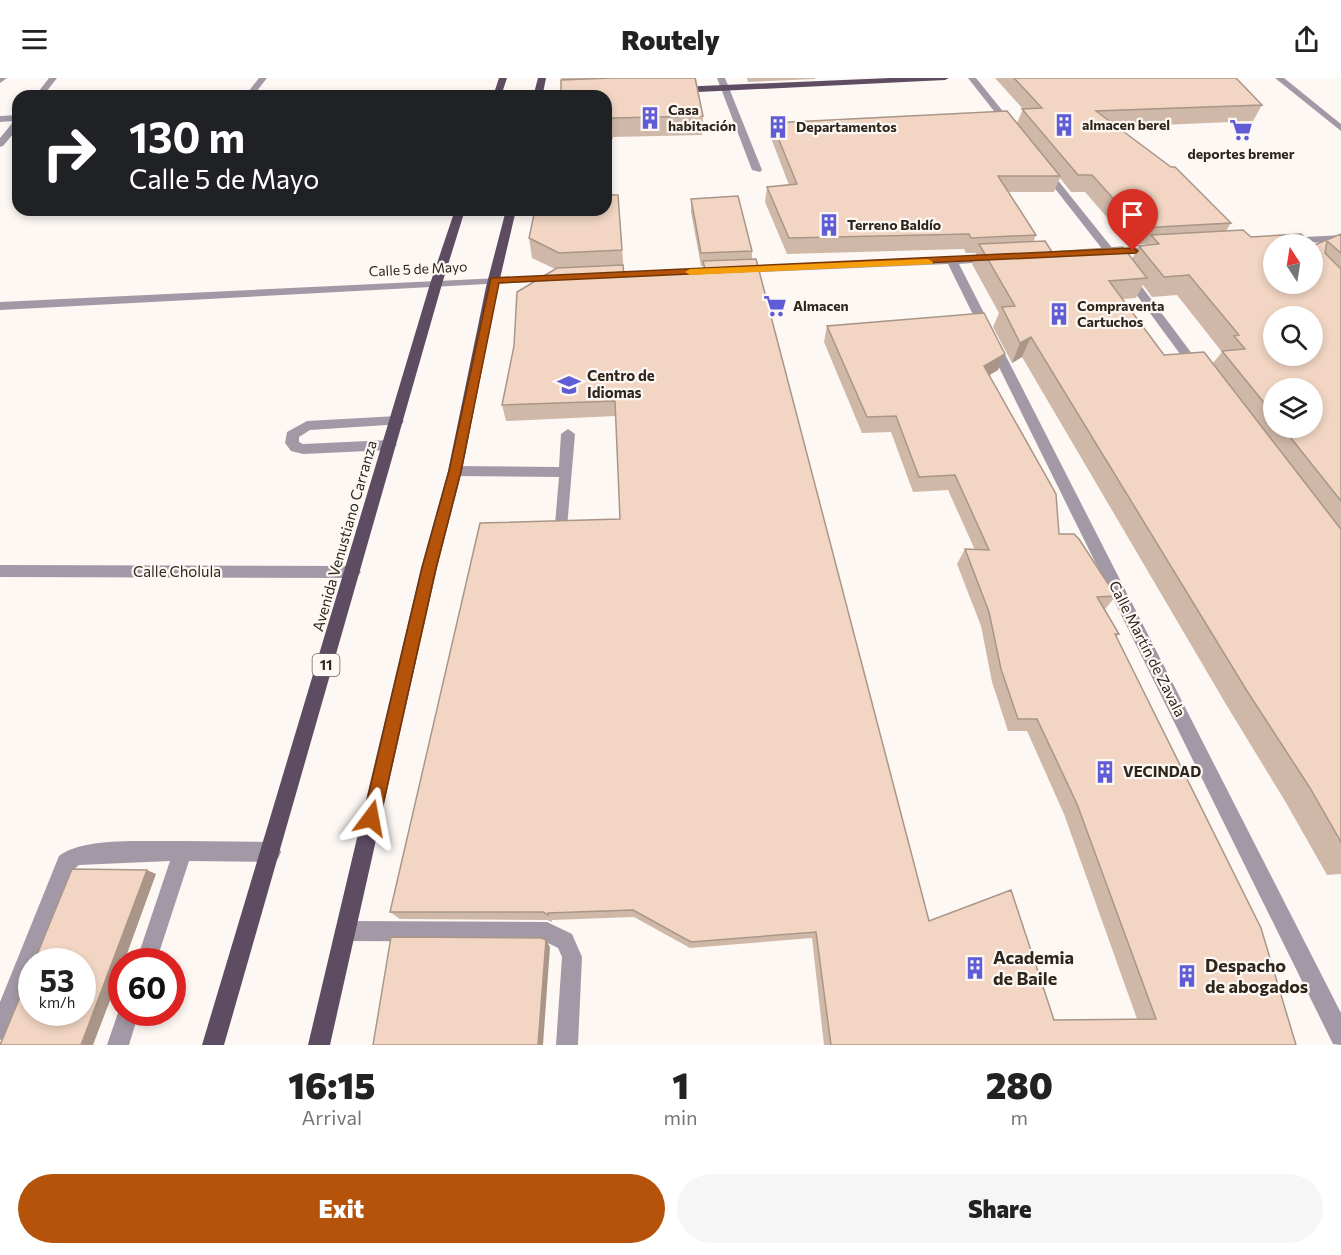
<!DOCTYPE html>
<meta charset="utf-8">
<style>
body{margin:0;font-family:Commissioner,sans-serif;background:#f6f6f6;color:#222;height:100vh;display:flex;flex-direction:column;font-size:22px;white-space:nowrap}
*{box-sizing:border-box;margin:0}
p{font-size:20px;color:#767676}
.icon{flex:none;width:33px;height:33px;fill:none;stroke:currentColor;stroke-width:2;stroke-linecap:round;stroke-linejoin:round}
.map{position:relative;height:967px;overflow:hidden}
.side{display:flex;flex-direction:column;background:#fff;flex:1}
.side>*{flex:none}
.top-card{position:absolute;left:12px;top:12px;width:600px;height:126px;border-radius:18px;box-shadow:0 3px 9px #0003;background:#202124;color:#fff;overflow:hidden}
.needle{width:39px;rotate:348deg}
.tools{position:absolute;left:1263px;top:156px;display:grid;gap:12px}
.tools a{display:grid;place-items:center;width:60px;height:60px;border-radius:50%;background:#fff;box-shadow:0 3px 9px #0003;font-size:30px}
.speed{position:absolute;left:18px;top:870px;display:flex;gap:12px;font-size:30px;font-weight:700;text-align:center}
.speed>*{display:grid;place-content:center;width:78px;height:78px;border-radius:50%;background:#fff;box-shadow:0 3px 9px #0003;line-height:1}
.speed small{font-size:15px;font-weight:400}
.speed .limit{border:9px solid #d22;background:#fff;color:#111}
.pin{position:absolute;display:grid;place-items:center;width:51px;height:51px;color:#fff;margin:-62px -26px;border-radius:50% 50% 50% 0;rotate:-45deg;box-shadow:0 0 6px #0007}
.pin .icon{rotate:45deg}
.me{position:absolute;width:66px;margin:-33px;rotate:13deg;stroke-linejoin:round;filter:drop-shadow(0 0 4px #0008)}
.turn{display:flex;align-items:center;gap:21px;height:126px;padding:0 18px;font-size:27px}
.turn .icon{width:78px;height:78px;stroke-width:2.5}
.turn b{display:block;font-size:42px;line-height:51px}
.eta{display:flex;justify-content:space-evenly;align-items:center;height:102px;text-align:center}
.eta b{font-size:36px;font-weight:800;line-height:42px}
.primary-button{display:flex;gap:12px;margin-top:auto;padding:12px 18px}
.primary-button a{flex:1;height:69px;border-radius:36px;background:#b45309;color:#fff;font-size:24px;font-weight:800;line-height:69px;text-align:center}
.primary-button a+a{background:#f6f6f6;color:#222}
header{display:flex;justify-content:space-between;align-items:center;height:78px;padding:0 18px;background:#fff;font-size:27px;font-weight:800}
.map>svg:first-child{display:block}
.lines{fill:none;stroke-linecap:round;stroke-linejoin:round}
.minor{fill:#a399a6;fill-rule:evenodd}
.major{fill:#5d4c62;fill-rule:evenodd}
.wall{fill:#d0b8a8;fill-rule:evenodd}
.shaded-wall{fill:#a99688}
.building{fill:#f2d6c3;stroke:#a99688;stroke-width:1.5;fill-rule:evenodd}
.route{fill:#b45309;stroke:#753606;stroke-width:1.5}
.slow{fill:#f59e0b}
.labels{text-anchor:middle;stroke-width:4.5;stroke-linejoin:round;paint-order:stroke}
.far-poi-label{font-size:14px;font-weight:bold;fill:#2e251c;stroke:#fdf8f4;text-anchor:start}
.far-street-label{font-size:14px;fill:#2e251c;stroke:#fdf8f4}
.shield{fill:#fdf8f4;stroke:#6c645d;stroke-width:1.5}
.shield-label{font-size:14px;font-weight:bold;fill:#2e251c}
.poi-label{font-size:15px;font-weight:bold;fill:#2e251c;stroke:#fdf8f4;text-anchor:start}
.street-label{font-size:15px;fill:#2e251c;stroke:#fdf8f4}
.near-poi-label{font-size:18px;font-weight:bold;fill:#2e251c;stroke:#fdf8f4;text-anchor:start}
</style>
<header><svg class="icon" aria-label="menu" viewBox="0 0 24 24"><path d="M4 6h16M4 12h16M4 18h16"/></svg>Routely<svg class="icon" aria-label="share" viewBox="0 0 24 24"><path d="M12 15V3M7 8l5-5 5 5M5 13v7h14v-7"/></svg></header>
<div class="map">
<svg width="1341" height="967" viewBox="0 0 1341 967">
<rect width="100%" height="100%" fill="#fdf8f4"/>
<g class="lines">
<path class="minor" d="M0,0H7L0,5Z
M49,0H57L43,18H35Z
M259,0H267L253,18H245Z
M717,0H725L762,92L760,94L752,92Z
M968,0H976L1014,47V51H1008Z
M1275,0H1284L1341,46V53Z
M18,37V50L3,68L0,69V60L14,43L0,44V38Z
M1042,90H1048L1113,171L1161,169L1162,171L1157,174L1118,177L1202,289L1204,292L1202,295H1194L1108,178L1102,177L1101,175L1103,172L1042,94Z
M1341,157V163L1288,166L1283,163L1288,160Z
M992,178L997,181L996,183L959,186L1341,935V967L1333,966L948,186L740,195L735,192L740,189Z
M560,197L564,198V202L0,232V224Z
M397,338L404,343L402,346L310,352L299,359V364L303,366L390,362L397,367L390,372L303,376L291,373L285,365L287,354L307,343Z
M568,351L575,356L567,450H557L555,446L559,399L455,398L448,393L455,388L559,389L561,356Z
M0,487L353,488L358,490L361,494L358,498L353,500L0,499Z
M183,763L271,764L278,767L281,774L278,781L271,784L189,783L156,884H136L170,783L79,787L73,792L37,884H32V898L8,959L0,962V924L59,778C83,758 151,764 183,763Z
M345,843L547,844L572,856L582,879L578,967H556L562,879L558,870L546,864L345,863L338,860L335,853L338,846Z
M121,926L122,934H139L129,967H107Z"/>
<path class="major" d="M499,0H507L501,18H493Z
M538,0H546L543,15L579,13L583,16L581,18H524L534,15Z
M890,0H949L945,2L678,15L674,12L678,9Z
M455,132H465L442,206L224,967H202L430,206Z
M506,132H516L498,209L462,393L437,490L330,967H308L421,490L448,393L486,209Z"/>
</g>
<path class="wall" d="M561,0H699H696L703,38L702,57L613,59V61H606V18L562,2Z
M747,0H815V1L748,4Z
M995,0H1236L1262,27L1253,43L1116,49L1231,145L1226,153L1251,159L1313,168L1341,156V796L1327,797L1285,723L1227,628L1022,279L1012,285L993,249L999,235L972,186L976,175H966L964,171L787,176L765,124L767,109L789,107L771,60L772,45H1017L1023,31ZM1060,100L1071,114H1085L1131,167L1146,166L1145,167L1139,168L1132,181L1052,174L1033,164L1036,157L1008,114H1054ZM1143,207L1152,219L1177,217L1222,274L1213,285L1164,277L1123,221L1136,220ZM1274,310L1312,350H1274Z
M611,117H618L624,196L703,192V188H701L691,134V121L752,173V181L929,843L1054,942L1137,941L1064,736L1027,653H1008L992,604L981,548L957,486L965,471L975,472L948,412L913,414L891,354L862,355L824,264L827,248L998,292L989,297L1059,456L1116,518L1105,531L1119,556L1116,559L1296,967H824L812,860L690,870L634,839L552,842V844L547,842L400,841L390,834L620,441L616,338L506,343L502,327L555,191L532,180L529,160Z"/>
<path class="shaded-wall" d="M1031,259L1022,279L1012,285L1020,265Z
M1005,276L998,292L978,304L984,288Z
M147,792L156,796L124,884H122V891L93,967H81Z
M546,862L550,869L543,967H538Z"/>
<path class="building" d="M612,0H695L703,38L612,40V42H606V18H561V2Z
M1014,0H1236L1262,27L1096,33L1171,89H1175L1231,145L1140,150L1092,97H1078L1022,31L1042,30Z
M1007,33L1060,98H998L1036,157L971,160L969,156L789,160L767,109L797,106L772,45Z
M606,75L611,117H618L622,172L559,175L529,160L535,132H606Z
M738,118L752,173L701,175L691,121Z
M1243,152L1251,159L1301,156L1311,166H1274V206H1312V168L1341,156V175L1327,163L1325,175L1341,191V423L1283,350H1312V310H1274V337L1222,273L1245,271L1234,258L1239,257L1189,197L1164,199L1139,168L1159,166L1151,157ZM1274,238H1312V278H1274Z
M1045,163L1052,174L1123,169L1147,200L1109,203L1164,277L1204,274L1340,450H1341V764L1310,710L1247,613L1031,259L1020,265L1002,229L1015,228L979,166Z
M756,181L929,843L1011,812L1054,942L1156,941L1077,726L1037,641H1018L1001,591L989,534L965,471L989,472L955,397L919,399L896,338L867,339L827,248L984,235L1005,276L984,288L1056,416L1059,456H1074L1079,461L1116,518L1097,519L1119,556H1115L1261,850L1296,967H831L816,854L691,864L633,832L548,835V837L543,834H390L480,445L620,441L615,323L502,327L514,268L517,214L557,190L623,187L624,196L705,191L703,183Z
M72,791L147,792L81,967H0L32,890V934H82V884H34Z
M391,859L541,860L546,862L538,967H373Z"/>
<path class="route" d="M1133,170L1138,173L1136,175L499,205L461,393L436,490L380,740L377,746L371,748L365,746L363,740L422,490L449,393L491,200Z"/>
<path class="slow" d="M928,181L933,184L932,186L690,197L685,194L690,191Z"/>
<defs>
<g id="building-bare" transform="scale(1.8)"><path d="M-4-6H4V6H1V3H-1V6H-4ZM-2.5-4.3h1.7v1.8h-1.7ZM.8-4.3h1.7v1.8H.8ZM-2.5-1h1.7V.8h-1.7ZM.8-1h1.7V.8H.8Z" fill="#5f5cd5" stroke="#fdf8f4" stroke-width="2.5" paint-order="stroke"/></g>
<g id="supermarket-bare" transform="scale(1.8)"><path d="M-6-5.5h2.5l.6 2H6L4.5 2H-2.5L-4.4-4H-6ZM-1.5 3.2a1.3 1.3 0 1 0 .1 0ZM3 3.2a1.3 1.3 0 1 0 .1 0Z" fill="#5f5cd5" stroke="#fdf8f4" stroke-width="2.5" paint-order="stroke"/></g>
<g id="school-bare" transform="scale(1.8)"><path d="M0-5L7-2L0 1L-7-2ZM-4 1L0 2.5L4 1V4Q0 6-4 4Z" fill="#5f5cd5" stroke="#fdf8f4" stroke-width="2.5" paint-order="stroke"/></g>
</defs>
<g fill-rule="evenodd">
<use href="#building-bare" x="650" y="40"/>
<use href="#building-bare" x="1064" y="47"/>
<use href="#building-bare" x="778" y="49"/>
<use href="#supermarket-bare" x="1241" y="52"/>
<use href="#building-bare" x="829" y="147"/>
<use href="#supermarket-bare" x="775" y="228"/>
<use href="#building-bare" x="1059" y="236"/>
<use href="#school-bare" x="569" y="307"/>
<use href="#building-bare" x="1105" y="694"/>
<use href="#building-bare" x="975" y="890"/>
<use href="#building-bare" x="1187" y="898"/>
</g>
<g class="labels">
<g class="far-poi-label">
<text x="668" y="37">Casa<tspan x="668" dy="16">habitación</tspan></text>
<text x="1082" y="52">almacen berel</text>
<text x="796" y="54">Departamentos</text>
<text x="1241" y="81" text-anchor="middle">deportes bremer</text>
<text x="847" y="152">Terreno Baldío</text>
<text x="793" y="233">Almacen</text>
<text x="1077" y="233">Compraventa<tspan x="1077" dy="16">Cartuchos</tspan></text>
</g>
<g class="far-street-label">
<text transform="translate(418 191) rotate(-3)" y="5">Calle 5 de Mayo</text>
</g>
<rect class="shield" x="312.5" y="576" width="27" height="22" rx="4.5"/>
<g class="shield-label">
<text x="326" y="592">11</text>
</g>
<g class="poi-label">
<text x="587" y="303">Centro de<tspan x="587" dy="17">Idiomas</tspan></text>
<text x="1123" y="699">VECINDAD</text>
</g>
<g class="street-label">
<text transform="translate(345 458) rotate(-74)" y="5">Avenida Venustiano Carranza</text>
<text x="177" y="499">Calle Cholula</text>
<text transform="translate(1147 571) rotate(63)" y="5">Calle Martín de Zavala</text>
</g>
<g class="near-poi-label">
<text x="993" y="886">Academia<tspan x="993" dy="21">de Baile</tspan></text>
<text x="1205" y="894">Despacho<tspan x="1205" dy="21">de abogados</tspan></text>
</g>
</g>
</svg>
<div class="tools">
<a><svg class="needle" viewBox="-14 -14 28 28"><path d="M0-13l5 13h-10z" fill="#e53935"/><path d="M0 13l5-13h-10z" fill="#767676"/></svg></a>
<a><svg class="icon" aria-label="search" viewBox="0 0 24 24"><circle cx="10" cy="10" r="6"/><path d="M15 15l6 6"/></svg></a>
<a><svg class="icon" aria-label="layers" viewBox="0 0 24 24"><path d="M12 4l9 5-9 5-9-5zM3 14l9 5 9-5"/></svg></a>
</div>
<div class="speed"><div>53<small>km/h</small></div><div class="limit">60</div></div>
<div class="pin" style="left:1133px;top:173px;background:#d93025"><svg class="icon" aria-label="arrive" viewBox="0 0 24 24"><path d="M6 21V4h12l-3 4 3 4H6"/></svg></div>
<svg class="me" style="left:371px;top:740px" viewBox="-20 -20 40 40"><path d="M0-17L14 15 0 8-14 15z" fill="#b45309" stroke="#fff" stroke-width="4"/></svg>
<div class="top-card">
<div class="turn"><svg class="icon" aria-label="right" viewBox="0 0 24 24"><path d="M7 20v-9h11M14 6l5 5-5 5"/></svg><div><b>130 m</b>Calle 5 de Mayo</div></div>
</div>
</div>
<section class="side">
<div class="eta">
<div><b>16:15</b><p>Arrival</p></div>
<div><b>1</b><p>min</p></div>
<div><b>280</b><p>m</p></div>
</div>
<div class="primary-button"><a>Exit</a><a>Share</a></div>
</section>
